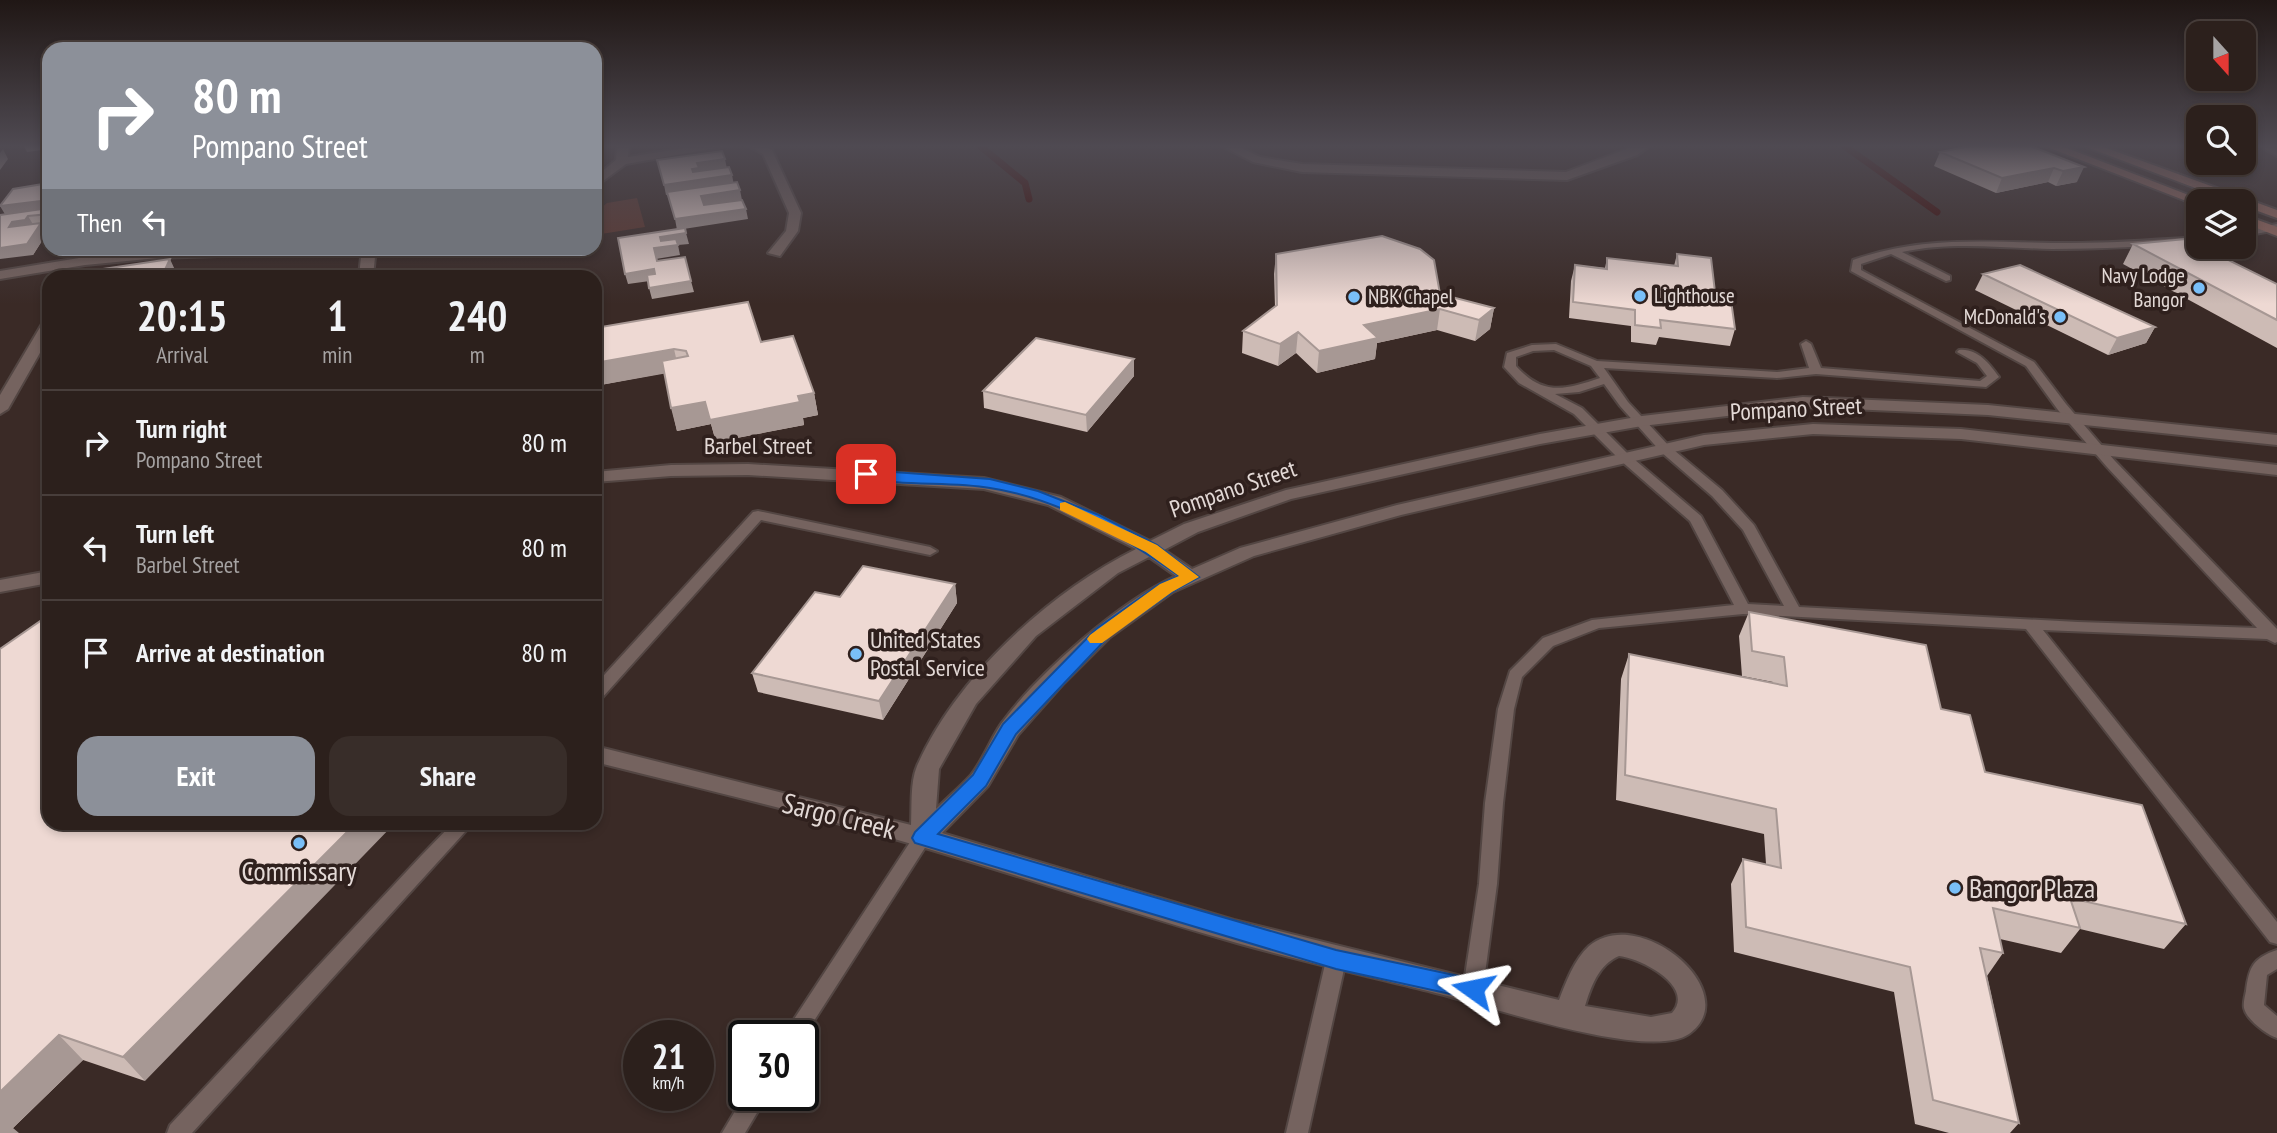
<!DOCTYPE html>
<style>
body{margin:0;font-family:"PT Sans Narrow",sans-serif;background:#382d29;color:#f1f3f6;height:100vh;display:flex;flex-direction:column;font-size:26px;white-space:nowrap}
*{box-sizing:border-box;margin:0}
p{font-size:23px;color:#a6a3a3}
.icon{flex:none;width:38px;height:38px;fill:none;stroke:currentColor;stroke-width:2;stroke-linecap:round;stroke-linejoin:round}
.map{position:relative;flex:1;overflow:hidden}
.drawer{position:absolute;left:42px;top:270px;width:560px;height:560px;display:flex;flex-direction:column;background:#2c201c;border-radius:21px;box-shadow:0 4px 10px #0003,0 0 0 2px #483e3b}
.drawer>*{flex:none}
.top-card{position:absolute;left:42px;top:42px;width:560px;height:214px;border-radius:21px;box-shadow:0 4px 10px #0003,0 0 0 2px #483e3b;background:#8c9099;color:#fff;overflow:hidden}
.needle{width:46px;rotate:159deg}
.buttons{position:absolute;left:2186px;top:21px;display:grid;gap:14px}
.buttons a{display:grid;place-items:center;width:70px;height:70px;border-radius:14px;background:#2c201c;box-shadow:0 4px 10px #0003,0 0 0 2px #483e3b;font-size:35px}
.speed{position:absolute;left:623px;top:1020px;display:flex;gap:14px;font-size:35px;font-weight:700;text-align:center}
.speed>*{display:grid;place-content:center;width:91px;height:91px;border-radius:50%;background:#2c201c;box-shadow:0 4px 10px #0003,0 0 0 2px #483e3b;line-height:1}
.speed small{font-size:18px;font-weight:400}
.speed .limit{border:4px solid #111;border-radius:10px;background:#fff;color:#111}
.pin{position:absolute;display:grid;place-items:center;width:60px;height:60px;color:#fff;margin:-30px;border-radius:14px;box-shadow:0 4px 10px #0006}
.me{position:absolute;width:77px;margin:-38px;rotate:282deg;stroke-linejoin:round;filter:drop-shadow(0 0 5px #0008)}
.turn{display:flex;align-items:center;gap:24px;height:147px;padding:0 35px;font-size:32px}
.turn .icon{width:91px;height:91px;stroke-width:2.5}
.turn b{display:block;font-size:49px;line-height:60px}
.then{display:flex;align-items:center;height:66px;padding:0 35px;background:#0003;gap:14px;font-size:26px}
.eta{display:flex;justify-content:space-evenly;align-items:center;height:119px;text-align:center}
.eta b{font-size:42px;font-weight:700;line-height:49px}
.button{display:flex;gap:14px;margin-top:auto;padding:14px 35px}
.button a{flex:1;height:80px;border-radius:21px;background:#8c9099;color:#fff;font-size:28px;font-weight:700;line-height:80px;text-align:center}
.button a+a{background:#382d29;color:#f1f3f6}
ul{padding:0;list-style:none}
li{display:flex;align-items:center;gap:21px;height:105px;padding:0 35px;border-top:2px solid #483e3b}
li div{flex:1}
li b{display:block;font-size:26px}
li em{font-style:normal}
.map>svg:first-child{display:block}
.green{fill:#5d352c}
.lines{fill:none;stroke-linecap:round;stroke-linejoin:round}
.stream{stroke:#3b0400;stroke-width:7}
.service-casing{stroke:#534643;stroke-width:4}
.minor-casing{stroke:#534643;stroke-width:4}
.secondary-casing{stroke:#534643;stroke-width:4}
.service{fill:#75635f;fill-rule:evenodd}
.minor{fill:#75635f;fill-rule:evenodd}
.secondary{fill:#9c6b5f;fill-rule:evenodd}
.wall{fill:#cdbbb5}
.shaded-wall{fill:#a79894}
.building{fill:#eed9d3;stroke:#a79894;stroke-width:2}
.route{fill:#1a73e8;stroke:#114b97;stroke-width:2}
.slow{fill:#f59e0b}
.poi-dot{fill:#79bff8;stroke:#2f201d;stroke-width:2.5}
.labels{text-anchor:middle;stroke-width:7;stroke-linejoin:round;paint-order:stroke}
.far-poi-label{font-size:21px;fill:#e3d9d6;stroke:#2f201d;text-anchor:end}
.street-label{font-size:24px;fill:#e3d9d6;stroke:#2f201d}
.poi-label{font-size:24px;fill:#e3d9d6;stroke:#2f201d;text-anchor:start}
.near-street-label{font-size:28px;fill:#e3d9d6;stroke:#2f201d}
.near-poi-label{font-size:28px;fill:#e3d9d6;stroke:#2f201d}
</style>
<div class="map">
<svg width="2277" height="1133" viewBox="0 0 2277 1133">
<rect width="100%" height="100%" fill="#3a2a26"/>
<path class="green" d="M637,198L645,227L595,235V213L607,203Z"/>
<g class="lines">
<path class="stream" d="M979,145L1025,183L1029,199
M1843,145L1937,212"/>
<g class="service-casing">
<path id="service" d="M2258,145H2268L2277,150V156Z
M2277,224V230L2244,236V230Z
M2198,237V243C2150,246 2101,249 2052,249C2003,248 1951,241 1902,252L1950,276V280L1946,281L1891,254L1861,264V270L2034,362L2066,404L2115,461L2277,629V642L2275,643L2267,639L2043,630L2277,922V944L2270,942L2026,629L1743,614L1599,628L1553,646L1522,677L1514,709L1503,803L1497,884L1483,989L1480,995L1473,998L1466,995L1463,989L1479,884L1485,803L1498,709L1510,671L1543,638L1592,620L1734,605L1690,521L1620,460L1574,414L1519,383L1504,367L1507,353L1532,345L1556,344L1597,361L1777,372L1809,368L1801,344L1806,341L1811,344L1821,368L1980,381L1987,376L1977,363L1957,352L1959,350C1977,348 1989,363 1999,377L1986,387L1816,374L1777,378L1604,368L1628,402L1669,446L1722,490L1754,525L1799,607L2078,622L2257,628L2107,467L2058,410L2026,366L1851,271L1853,260C1926,234 1994,243 2070,243C2112,243 2155,240 2198,237ZM1554,350L1591,366L1600,378C1564,390 1543,396 1516,366V357L1533,351ZM1604,384L1620,406L1661,452L1712,496L1743,530L1784,606L1748,604L1701,516L1628,454L1582,408L1555,394L1579,392Z
M758,511L930,547L937,551L930,555L761,520L601,699L595,701V685L753,512Z
M454,822H474L192,1133H167L170,1125L421,856Z
M922,831L928,833L931,838L928,843L803,1038V1036H783L916,833Z
M2277,950V969L2267,975L2264,1005L2277,1016V1038C2267,1035 2246,1019 2244,1008C2243,1003 2245,996 2246,991C2249,967 2253,958 2277,950Z
M1336,952L1343,954L1346,960L1308,1133H1286L1326,960L1329,954Z
M744,1096H767L745,1133H722Z"/>
</g>
<g class="minor-casing">
<path id="minor" d="M617,145H629L628,157L704,145H733L626,164L595,187V177L616,160Z
M747,145H762L772,150L801,213L798,231L780,256L768,253L786,231L789,213L763,154Z
M1220,145H1235L1260,157L1302,164L1566,172L1637,145H1651L1637,155L1567,180L1302,172L1253,162Z
M350,248L344,252L158,258L85,265L0,279V271L85,257L158,250Z
M362,248H376L373,276H359Z
M49,320V337L8,409L0,414V395L42,324Z
M1803,397L1988,405L2277,435V445L1988,415L1803,407L1642,426L1540,444L1291,499L1198,532L1164,550L1192,569L1240,548L1397,505L1704,435L1813,424L1961,429L2277,465V475L1961,439L1813,434L1704,445L1401,515L1254,556L1173,592L1109,638L1064,683L1018,735L988,786L942,833L1234,920L1559,1000C1566,982 1574,960 1589,946C1640,903 1746,993 1689,1034C1649,1062 1483,1004 1432,992C1367,976 1302,961 1237,943C1121,910 1006,871 891,838C793,810 694,787 595,762V746L911,825C912,807 910,782 917,766C956,677 1050,592 1136,549L1048,505L984,489L748,475L671,476L595,482V472L671,465L748,464L984,478L1061,497L1150,541L1184,524L1286,490L1540,434L1642,416ZM1149,557L1176,576C1120,601 1037,674 1001,724C990,740 983,760 971,775C960,787 947,798 936,809L939,769L976,704L1036,636L1118,573ZM1619,956C1640,958 1696,986 1672,1013L1651,1017L1585,1006C1591,987 1598,965 1619,956Z
M49,571V583L0,592V580Z"/>
</g>
<g class="secondary-casing">
<path id="secondary" d="M2042,145H2059L2204,201L2194,204Z
M2081,145H2098L2277,210V218L2244,206V201H2230Z
M2244,215L2277,227V236L2244,223Z"/>
</g>
<use href="#service" class="service"/>
<use href="#minor" class="minor"/>
<use href="#secondary" class="secondary"/>
</g>
<path class="wall" d="M2028,145L2077,182L2056,186L2048,182L1996,193L1934,166L1940,152Z
M49,183V225H42L47,233L33,255L5,214Z
M2133,244L2277,284V348L2123,264Z
M1276,254L1440,294L1494,308L1490,329L1475,341L1437,330L1377,343L1375,359L1317,373L1296,353L1278,366L1242,353L1243,331L1275,307L1274,274Z
M1677,254L1715,292L1735,329L1730,346L1659,337L1656,345L1631,342V326L1569,318L1571,281L1575,265L1605,268L1607,258L1674,266Z
M1983,274L2155,327L2146,343L2108,355L1975,290Z
M595,328L761,342L814,393L818,415L803,418L804,425L716,442L711,424L677,431L664,373L595,386Z
M1134,359V376L1087,432L984,408L983,391Z
M955,584L957,603L883,720L758,692L752,673L840,597Z
M1749,612L1941,709L1985,772L2186,924L2164,949L2080,929L2061,953L2000,939L2003,953L1987,976L2019,1123L2010,1133H1949L1915,1124L1894,992L1734,952L1731,884L1743,859L1766,864L1764,834L1616,800L1621,679L1629,654L1773,683V682L1742,676L1739,636Z
M0,649L145,1081L83,1060L13,1128L0,1133Z"/>
<path class="shaded-wall" d="M23,145H49V149L27,152Z
M3,149L8,159L0,170V153Z
M725,159L727,169L694,179L692,169L697,163Z
M2084,167L2077,182L2056,186L2063,171Z
M2054,168L2048,182L1996,193L2002,178Z
M732,175L734,185L666,195L664,185Z
M740,190L742,200L703,206L701,196Z
M49,191V211L6,216L0,206L46,196Z
M746,209L748,219L677,230L675,219Z
M28,216L34,226L9,227L12,222Z
M41,223L47,233L33,255L0,259V248Z
M686,233L689,244L678,245L680,255L656,259L654,248L660,237Z
M170,259L175,270L172,276H162Z
M654,269L657,280L628,284L625,274Z
M121,273L124,276H95Z
M691,281L694,292L652,299L649,288Z
M1494,308L1490,329L1475,341L1479,320Z
M1440,309L1437,330L1377,343L1375,359L1317,373L1319,351L1364,325Z
M2155,327L2146,343L2108,355L2117,338Z
M1298,332L1296,353L1278,366L1280,344Z
M674,349L679,371L595,386V363Z
M1134,359V376L1087,432L1086,415Z
M814,393L818,415L803,418L804,425L716,442L711,424L677,431L671,408L705,402L798,396Z
M955,584L957,603L883,720L879,701Z
M357,822H396L145,1081L123,1057Z
M59,1035L83,1060L13,1128L19,1133H0V1092Z"/>
<path class="building" d="M1975,145H2028L2084,167L2063,171L2054,168L2002,178L1940,152Z
M722,151L725,159L697,163L699,168L692,169L693,172L729,167L732,175L664,185L657,160Z
M737,182L740,190L701,196L704,205L742,200L746,209L675,219L667,192Z
M49,183V191L46,196L49,195V200L0,206L13,189Z
M49,208V214L28,216L25,220L12,222L9,227L41,223L27,244L0,248V215Z
M685,228L686,233L660,237L661,241L676,239L678,245L654,248L657,261L685,257L691,281L649,288L647,275L655,274L654,269L625,274L618,238Z
M1382,236L1420,249L1434,260L1440,294L1494,308L1479,320L1440,309L1364,325L1378,338L1319,351L1298,332L1280,344L1243,331L1277,305L1276,254Z
M2186,239L2198,245V247H2202L2277,284V320L2133,244Z
M1677,254L1711,258L1715,292L1730,293L1735,329L1660,320L1661,328L1635,325V310L1573,302L1575,265L1607,269V258L1678,266Z
M170,259L162,276H120L121,273L95,276H87L90,271Z
M2020,265L2155,327L2117,338L1983,274Z
M581,273V276H559Z
M748,302L761,342L793,336L814,393L798,396L800,402L710,420L705,402L671,408L662,361L688,356L686,351L674,349L595,363V328Z
M1036,338L1134,359L1086,415L983,391Z
M863,566L955,584L879,701L752,673L815,592L840,597Z
M1749,612L1926,645L1941,709L1970,715L1985,772L2142,805L2186,924L2070,898L2080,928L1993,908L2003,953L1980,948L2019,1123L1933,1100L1910,967L1746,927L1743,859L1781,868L1776,809L1625,775L1629,654L1787,686L1784,657L1752,651Z
M49,615V822H357L123,1057L59,1035L0,1092V649Z"/>
<linearGradient id="sky" x2="0" y2="1"><stop stop-color="#201715"/><stop offset="0.48" stop-color="#4f4a52"/><stop offset="1" stop-color="#4f4a52" stop-opacity="0"/></linearGradient>
<rect width="2277" height="304" fill="url(#sky)"/>
<path class="route" d="M866,470L990,479L1038,491L1099,515L1157,545L1199,577L1172,592L1108,637L1016,734L986,786L938,834L1336,950L1473,979L1481,982L1484,989L1481,996L1473,999L1336,969L915,843L912,838L915,832L973,775L1003,724L1096,629L1160,584L1179,576C1125,537 1058,498 990,488C948,481 903,487 861,477V471Z"/>
<path class="slow" d="M1065,502L1157,545L1199,577L1172,592L1102,643H1090L1087,639L1090,635L1160,584L1179,576L1146,552L1060,510V503Z"/>
<g class="poi-dot">
<circle cx="2199" cy="288" r="7"/>
<circle cx="1640" cy="296" r="7"/>
<circle cx="1354" cy="297" r="7"/>
<circle cx="2060" cy="317" r="7"/>
<circle cx="856" cy="654" r="7"/>
<circle cx="299" cy="843" r="7"/>
<circle cx="1955" cy="888" r="7"/>
</g>
<g class="labels">
<g class="far-poi-label">
<text x="2185" y="283">Navy Lodge<tspan x="2185" dy="24">Bangor</tspan></text>
<text x="1654" y="303" text-anchor="start">Lighthouse</text>
<text x="1368" y="304" text-anchor="start">NBK Chapel</text>
<text x="2046" y="324">McDonald's</text>
</g>
<g class="street-label">
<text transform="translate(1796 409) rotate(-3)" y="8">Pompano Street</text>
<text x="758" y="454">Barbel Street</text>
<text transform="translate(1233 489) rotate(-19)" y="8">Pompano Street</text>
</g>
<g class="poi-label">
<text x="870" y="648">United States<tspan x="870" dy="28">Postal Service</tspan></text>
</g>
<g class="near-street-label">
<text transform="translate(839 816) rotate(14)" y="10">Sargo Creek</text>
</g>
<g class="near-poi-label">
<text x="299" y="881">Commissary</text>
<text x="1969" y="898" text-anchor="start">Bangor Plaza</text>
</g>
</g>
</svg>
<div class="buttons">
<a><svg class="needle" viewBox="-14 -14 28 28"><path d="M0-13l5 13h-10z" fill="#e53935"/><path d="M0 13l5-13h-10z" fill="#a6a3a3"/></svg></a>
<a><svg class="icon" aria-label="search" viewBox="0 0 24 24"><circle cx="10" cy="10" r="6"/><path d="M15 15l6 6"/></svg></a>
<a><svg class="icon" aria-label="layers" viewBox="0 0 24 24"><path d="M12 4l9 5-9 5-9-5zM3 14l9 5 9-5"/></svg></a>
</div>
<div class="speed"><div>21<small>km/h</small></div><div class="limit">30</div></div>
<div class="pin" style="left:866px;top:474px;background:#d93025"><svg class="icon" aria-label="arrive" viewBox="0 0 24 24"><path d="M6 21V4h12l-3 4 3 4H6"/></svg></div>
<svg class="me" style="left:1473px;top:989px" viewBox="-20 -20 40 40"><path d="M0-17L14 15 0 8-14 15z" fill="#1a73e8" stroke="#fff" stroke-width="4"/></svg>
<div class="top-card">
<div class="turn"><svg class="icon" aria-label="right" viewBox="0 0 24 24"><path d="M7 20v-9h11M14 6l5 5-5 5"/></svg><div><b>80 m</b>Pompano Street</div></div>
<div class="then">Then<svg class="icon" aria-label="left" viewBox="0 0 24 24"><path d="M17 20v-9H6M10 6l-5 5 5 5"/></svg></div>
</div>
<section class="drawer">
<div class="eta">
<div><b>20:15</b><p>Arrival</p></div>
<div><b>1</b><p>min</p></div>
<div><b>240</b><p>m</p></div>
</div>
<ul>
<li><svg class="icon" aria-label="right" viewBox="0 0 24 24"><path d="M7 20v-9h11M14 6l5 5-5 5"/></svg><div><b>Turn right</b><p>Pompano Street</p></div><em>80 m</em></li>
<li><svg class="icon" aria-label="left" viewBox="0 0 24 24"><path d="M17 20v-9H6M10 6l-5 5 5 5"/></svg><div><b>Turn left</b><p>Barbel Street</p></div><em>80 m</em></li>
<li><svg class="icon" aria-label="arrive" viewBox="0 0 24 24"><path d="M6 21V4h12l-3 4 3 4H6"/></svg><div><b>Arrive at destination</b></div><em>80 m</em></li>
</ul>
<div class="button"><a>Exit</a><a>Share</a></div>
</section>
</div>
